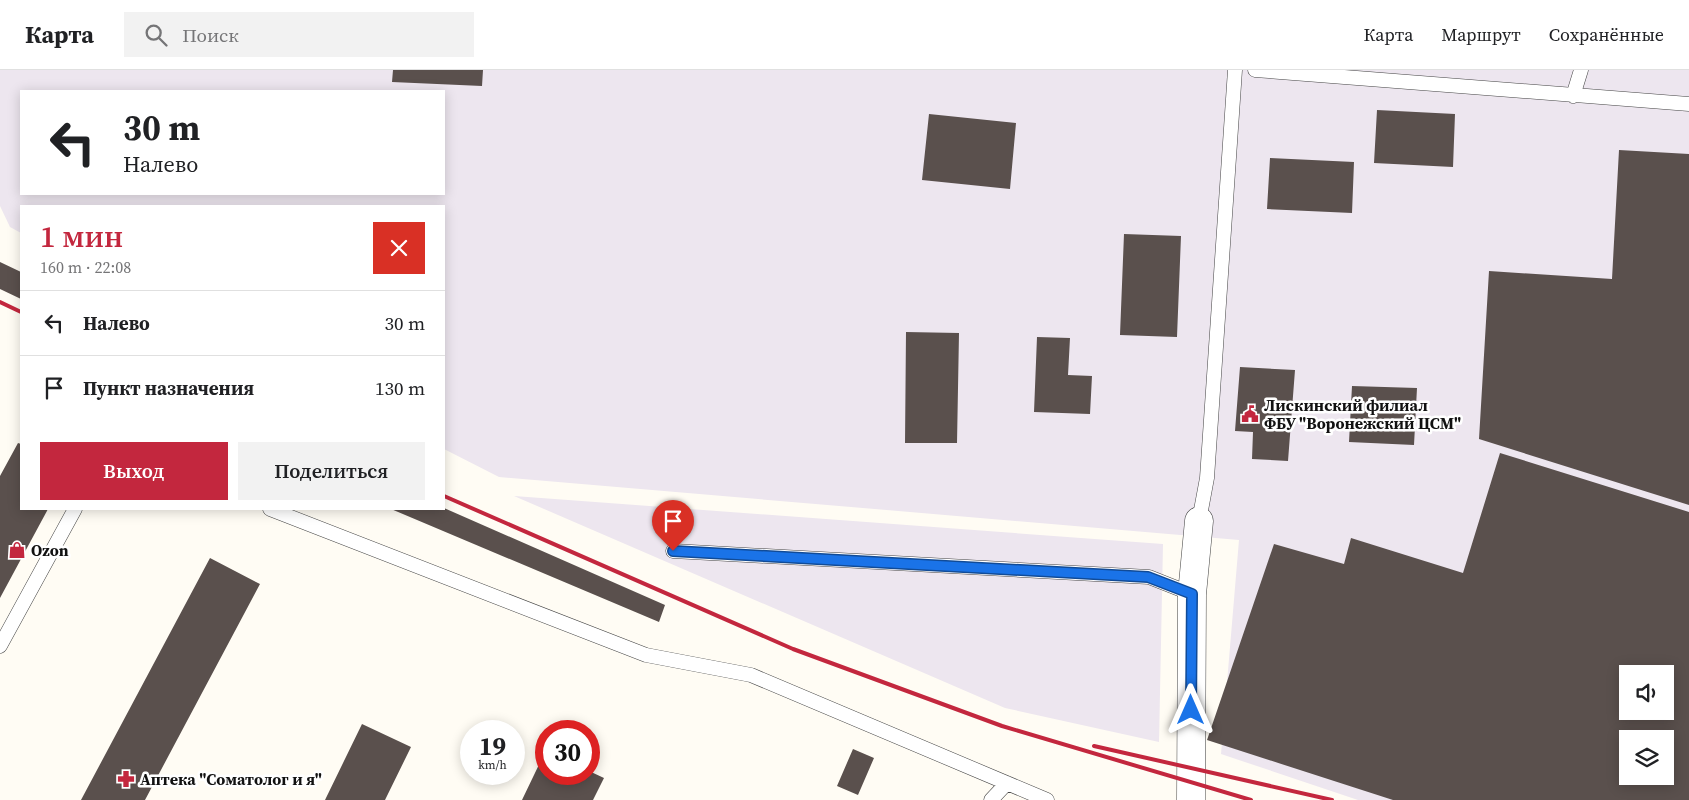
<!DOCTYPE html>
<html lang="ru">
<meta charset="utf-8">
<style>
body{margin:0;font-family:"Source Serif 4",serif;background:#f2f2f2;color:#202124;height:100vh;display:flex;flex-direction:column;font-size:19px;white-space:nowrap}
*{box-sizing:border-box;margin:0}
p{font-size:16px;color:#757577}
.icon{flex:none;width:28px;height:28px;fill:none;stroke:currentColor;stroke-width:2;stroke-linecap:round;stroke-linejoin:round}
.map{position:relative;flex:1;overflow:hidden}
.panel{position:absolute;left:20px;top:135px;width:425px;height:305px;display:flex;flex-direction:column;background:#fff;border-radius:0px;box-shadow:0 2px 12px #0003}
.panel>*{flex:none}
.guide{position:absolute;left:20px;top:20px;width:425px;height:105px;border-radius:0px;box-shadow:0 2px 12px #0003;background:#fff;color:#202124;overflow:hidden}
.tools{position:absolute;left:1619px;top:595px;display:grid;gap:10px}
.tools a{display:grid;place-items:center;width:55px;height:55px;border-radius:0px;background:#fff;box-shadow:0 2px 12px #0003;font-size:25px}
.speed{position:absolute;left:460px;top:650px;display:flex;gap:10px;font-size:25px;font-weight:700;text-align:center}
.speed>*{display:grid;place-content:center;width:65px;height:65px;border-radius:50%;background:#fff;box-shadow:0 2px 12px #0003;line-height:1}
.speed small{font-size:12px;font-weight:400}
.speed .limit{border:8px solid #d22;background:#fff;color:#111}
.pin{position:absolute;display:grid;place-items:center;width:42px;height:42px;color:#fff;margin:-51px -21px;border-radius:50% 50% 50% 0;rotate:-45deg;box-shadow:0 0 5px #0007}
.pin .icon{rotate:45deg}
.me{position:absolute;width:55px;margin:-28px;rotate:0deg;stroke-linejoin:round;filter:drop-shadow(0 0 4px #0008)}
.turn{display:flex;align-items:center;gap:18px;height:105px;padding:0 20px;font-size:22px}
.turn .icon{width:65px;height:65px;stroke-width:2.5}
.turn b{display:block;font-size:35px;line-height:42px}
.round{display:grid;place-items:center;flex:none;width:52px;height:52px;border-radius:0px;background:#f2f2f2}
.headline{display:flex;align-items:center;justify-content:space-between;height:85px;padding:0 20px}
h1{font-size:30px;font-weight:600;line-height:38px;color:#c3273e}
.action{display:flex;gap:10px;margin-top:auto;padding:10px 20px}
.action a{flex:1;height:58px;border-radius:0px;background:#c3273e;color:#fff;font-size:20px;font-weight:600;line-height:58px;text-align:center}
.action a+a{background:#f2f2f2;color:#202124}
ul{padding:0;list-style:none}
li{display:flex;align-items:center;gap:15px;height:65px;padding:0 20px;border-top:1px solid #e0e0e0}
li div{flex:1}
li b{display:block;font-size:19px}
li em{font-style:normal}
header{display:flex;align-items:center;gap:30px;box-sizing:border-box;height:70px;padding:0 25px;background:#fff;border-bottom:1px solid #e0e0e0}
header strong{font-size:24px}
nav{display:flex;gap:28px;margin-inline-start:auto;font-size:18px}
.search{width:350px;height:45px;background:#f2f2f2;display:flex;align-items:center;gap:12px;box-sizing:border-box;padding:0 18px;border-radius:0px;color:#757577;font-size:19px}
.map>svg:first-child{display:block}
.industrial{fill:#ede6ef;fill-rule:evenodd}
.building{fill:#5a504d;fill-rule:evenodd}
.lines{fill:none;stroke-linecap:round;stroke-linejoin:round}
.service-casing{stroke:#444;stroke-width:15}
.minor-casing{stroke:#444;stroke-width:29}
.service{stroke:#fff;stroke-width:14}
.minor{stroke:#fff;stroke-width:28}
.rail{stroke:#c3273e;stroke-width:4}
.route-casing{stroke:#114b97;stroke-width:12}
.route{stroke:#1a73e8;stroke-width:9}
.labels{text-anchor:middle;stroke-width:5;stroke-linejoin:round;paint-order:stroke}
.poi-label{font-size:16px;font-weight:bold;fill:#111;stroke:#fff;text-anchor:start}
</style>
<header>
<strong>Карта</strong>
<div class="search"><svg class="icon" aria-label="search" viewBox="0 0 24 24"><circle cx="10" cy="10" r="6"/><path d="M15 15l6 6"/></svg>Поиск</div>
<nav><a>Карта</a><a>Маршрут</a><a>Сохранённые</a></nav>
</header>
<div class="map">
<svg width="1689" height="730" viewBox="0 0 1689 730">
<rect width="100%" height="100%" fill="#fffcf4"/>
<path class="industrial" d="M0,0H1689V730H1358L1221,684L1239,470L499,407L444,379V136H21V163L10,157L0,136ZM21,21H444V124H21ZM1628,604H1665V641H1628ZM1628,669H1665V706H1628Z
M514,426L1163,474L1159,672L1005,638Z"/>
<path class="building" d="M393,0H483L482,16L392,12Z
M1377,40L1455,44L1453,97L1374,93Z
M929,44L1016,53L1010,119L922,110Z
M1619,80L1689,84V435L1479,369L1489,201L1612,209Z
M1270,88L1354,92L1352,143L1267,139Z
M1124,164L1181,166L1177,267L1120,265Z
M0,192L21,202V229L0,219Z
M906,262L959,263L957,373H905Z
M1037,267L1070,268L1068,305L1092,306L1090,344L1034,342Z
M1240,297L1295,300L1288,391L1252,389L1253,362L1235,361Z
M1352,316L1417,318L1414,375L1349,372Z
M18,373L21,374V439H48L0,528V406Z
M1500,383L1689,442V730H1393L1207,670L1274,474L1344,494L1351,468L1463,503ZM1628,604H1665V641H1628ZM1628,669H1665V706H1628Z
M391,439L444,438L665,535L659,552Z
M210,488L260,514L145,730H81Z
M362,654L411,677L385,730H325Z
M853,679L874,688L858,725L837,716Z
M546,680V704H589V701L604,708L593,730H522Z"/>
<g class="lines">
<g class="service-casing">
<path id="service" d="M1255,0L1689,34
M1573,26L1581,0
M270,439L646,585L751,605L1047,730
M1199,451L1207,408L1235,0
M673,481L1149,507L1192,524
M0,576L75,439
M991,730L1007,713"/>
</g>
<g class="minor-casing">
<path id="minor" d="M1191,730L1192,524L1199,451"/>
</g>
<use href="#service" class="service"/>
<use href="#minor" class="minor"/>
<path class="rail" d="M0,232L21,242
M444,426L793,579L1002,656L1251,730
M1094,676L1332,730"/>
</g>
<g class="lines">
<g class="route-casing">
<path id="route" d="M673,481L1148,507L1192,524L1191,640"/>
</g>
<use href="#route" class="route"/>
</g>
<defs>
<g id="civic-bare" transform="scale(1.35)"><path d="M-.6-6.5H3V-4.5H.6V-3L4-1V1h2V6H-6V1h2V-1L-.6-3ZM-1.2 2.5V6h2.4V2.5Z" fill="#c3273e" stroke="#fff" stroke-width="2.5" paint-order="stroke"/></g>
<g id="shop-bare" transform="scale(1.35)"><path d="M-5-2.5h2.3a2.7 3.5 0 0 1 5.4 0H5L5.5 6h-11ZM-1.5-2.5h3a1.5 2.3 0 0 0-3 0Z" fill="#c3273e" stroke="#fff" stroke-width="2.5" paint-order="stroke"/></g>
<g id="pharmacy-bare" transform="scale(1.35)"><path d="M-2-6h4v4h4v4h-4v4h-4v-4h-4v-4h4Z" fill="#c3273e" stroke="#fff" stroke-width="2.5" paint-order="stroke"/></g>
</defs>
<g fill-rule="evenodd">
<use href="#civic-bare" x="1250" y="344"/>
<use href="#shop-bare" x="17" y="480"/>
<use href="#pharmacy-bare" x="126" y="709"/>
</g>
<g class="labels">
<g class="poi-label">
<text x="1264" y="341">Лискинский филиал<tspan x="1264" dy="18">ФБУ "Воронежский ЦСМ"</tspan></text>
<text x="31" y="486">Ozon</text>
<text x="140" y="715">Аптека "Соматолог и я"</text>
</g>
</g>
</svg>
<div class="tools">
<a><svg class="icon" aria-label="sound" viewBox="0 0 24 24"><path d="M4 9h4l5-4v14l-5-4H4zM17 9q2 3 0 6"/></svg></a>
<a><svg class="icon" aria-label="layers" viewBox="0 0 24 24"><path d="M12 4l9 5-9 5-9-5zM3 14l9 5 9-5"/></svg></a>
</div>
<div class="speed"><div>19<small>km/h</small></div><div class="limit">30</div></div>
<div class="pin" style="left:673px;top:481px;background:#d93025"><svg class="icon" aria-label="arrive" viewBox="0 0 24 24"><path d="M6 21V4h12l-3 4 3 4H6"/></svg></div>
<svg class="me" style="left:1191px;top:640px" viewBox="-20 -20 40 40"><path d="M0-17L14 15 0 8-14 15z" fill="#1a73e8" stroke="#fff" stroke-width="4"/></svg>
<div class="guide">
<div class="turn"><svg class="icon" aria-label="left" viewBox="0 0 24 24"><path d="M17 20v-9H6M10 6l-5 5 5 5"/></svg><div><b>30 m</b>Налево</div></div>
</div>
<section class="panel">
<div class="headline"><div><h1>1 мин</h1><p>160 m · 22:08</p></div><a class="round" style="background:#d93025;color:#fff"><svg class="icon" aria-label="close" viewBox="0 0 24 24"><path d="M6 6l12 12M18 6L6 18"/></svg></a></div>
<ul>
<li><svg class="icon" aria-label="left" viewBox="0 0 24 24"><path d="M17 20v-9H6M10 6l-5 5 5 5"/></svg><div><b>Налево</b></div><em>30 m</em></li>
<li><svg class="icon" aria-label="arrive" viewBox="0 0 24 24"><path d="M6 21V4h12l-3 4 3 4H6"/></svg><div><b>Пункт назначения</b></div><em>130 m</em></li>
</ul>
<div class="action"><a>Выход</a><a>Поделиться</a></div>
</section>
</div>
